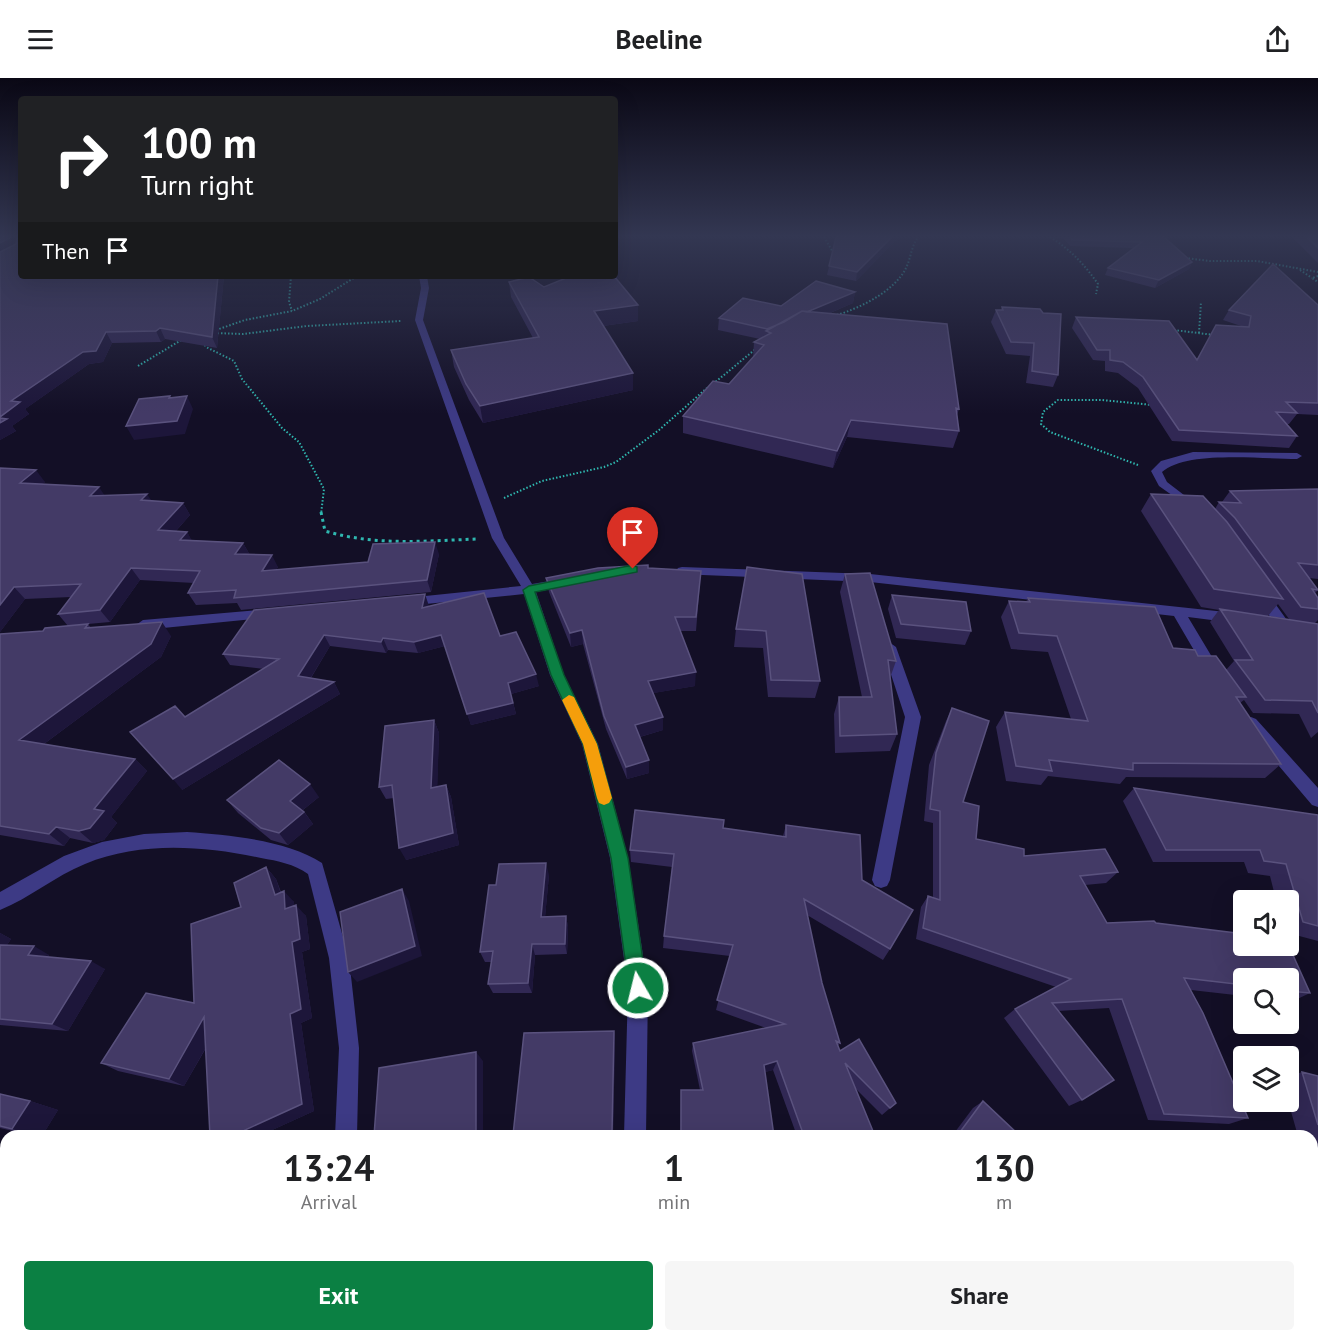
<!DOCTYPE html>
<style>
body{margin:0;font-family:"PT Sans",sans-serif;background:#f6f6f6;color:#202124;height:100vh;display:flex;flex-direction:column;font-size:22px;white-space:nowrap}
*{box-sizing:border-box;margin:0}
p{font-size:20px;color:#757577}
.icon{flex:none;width:33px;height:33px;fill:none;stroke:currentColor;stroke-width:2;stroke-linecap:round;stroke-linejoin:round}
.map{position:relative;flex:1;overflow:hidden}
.panel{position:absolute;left:0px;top:1052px;width:1318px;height:212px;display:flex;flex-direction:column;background:#fff;border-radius:18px 18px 0 0;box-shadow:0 6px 24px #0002}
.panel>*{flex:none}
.top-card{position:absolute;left:18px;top:18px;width:600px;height:183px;border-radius:6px;box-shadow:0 6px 24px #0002;background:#202124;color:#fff;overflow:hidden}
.controls{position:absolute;left:1233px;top:812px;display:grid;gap:12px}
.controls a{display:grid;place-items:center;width:66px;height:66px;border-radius:6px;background:#fff;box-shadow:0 6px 24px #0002;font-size:30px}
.pin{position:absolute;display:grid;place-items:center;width:51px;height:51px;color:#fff;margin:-62px -26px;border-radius:50% 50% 50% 0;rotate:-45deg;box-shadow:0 0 6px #0007}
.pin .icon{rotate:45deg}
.me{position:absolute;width:66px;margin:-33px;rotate:352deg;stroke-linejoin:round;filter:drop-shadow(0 0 4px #0008)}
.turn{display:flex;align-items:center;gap:21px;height:126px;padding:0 24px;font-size:27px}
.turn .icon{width:78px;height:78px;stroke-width:2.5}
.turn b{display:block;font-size:42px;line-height:51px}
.then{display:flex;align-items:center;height:57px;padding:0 24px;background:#0003;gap:12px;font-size:22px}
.eta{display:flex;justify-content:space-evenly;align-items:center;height:102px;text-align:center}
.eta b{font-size:36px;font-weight:700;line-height:42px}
.cta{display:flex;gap:12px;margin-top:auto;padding:12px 24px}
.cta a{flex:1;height:69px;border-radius:6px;background:#0b8043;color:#fff;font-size:24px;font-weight:700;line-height:69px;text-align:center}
.cta a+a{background:#f6f6f6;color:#202124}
header{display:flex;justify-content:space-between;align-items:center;height:78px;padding:0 24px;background:#fff;font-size:27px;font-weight:700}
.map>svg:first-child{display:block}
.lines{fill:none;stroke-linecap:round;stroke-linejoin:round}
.path-far1{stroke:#2fb8b0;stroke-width:2;stroke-dasharray:1.5 2;stroke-linecap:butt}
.path{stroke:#2fb8b0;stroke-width:3;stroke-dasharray:3 4;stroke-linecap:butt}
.minor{fill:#3d3a85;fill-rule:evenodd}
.wall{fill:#312854;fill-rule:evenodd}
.shaded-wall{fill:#1d163a}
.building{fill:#433a66;stroke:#5a527e;stroke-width:1.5}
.route{fill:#0b8043;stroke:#07532c;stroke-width:1.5}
.slow{fill:#f59e0b}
</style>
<header><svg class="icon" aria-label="menu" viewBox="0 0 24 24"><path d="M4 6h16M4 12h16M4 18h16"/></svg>Beeline<svg class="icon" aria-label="share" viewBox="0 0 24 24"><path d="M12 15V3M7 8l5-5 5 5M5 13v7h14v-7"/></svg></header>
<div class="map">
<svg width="1318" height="1262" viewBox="0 0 1318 1262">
<rect width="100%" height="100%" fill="#130f26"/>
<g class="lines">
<path class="path-far1" d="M824,159L834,176
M1050,159C1070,171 1085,187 1098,206L1096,216
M1185,180L1210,183H1257L1318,194
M1300,192L1312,200
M291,198L289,224L292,233
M1318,198L1312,200L1318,204
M837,237C860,230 895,213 906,190C911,180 911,169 918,159
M216,252L245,242L292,233L320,221L357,198
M1174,252L1214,257
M214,255L243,256L307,248L401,243
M1199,255L1201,224
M203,264L206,269L234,283L242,301L282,350L299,364L324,411L321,436
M138,288L183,261
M713,306L758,269
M1138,387L1050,354L1041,346L1043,334L1058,322H1102L1153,327
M504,420L542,403L604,389L616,384L659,352L707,310"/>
<path class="path" d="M321,434L325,453C375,468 425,463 476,461"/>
<path class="minor" d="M419,198H427L429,210L423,242L504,460L532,506L567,500L573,504L567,508L536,514L564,597L598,666L628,780L648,910L646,1058H624L628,910L610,780L582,666L550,597L524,516L406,528L399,524L406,520L521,508L492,460L415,242L421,210Z
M1193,374L1297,375L1302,378L1297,381C1264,381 1186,372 1162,394L1167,404L1197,427L1199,429L1193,432L1159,408L1151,393L1161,383Z
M682,489L870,496L1235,535L1242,540L1235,545L1188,539L1221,594L1214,599L1209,598L1174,538L870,504L678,496L676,493L678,490Z
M1261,512L1266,513L1289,545L1291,548L1289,551H1279L1256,519L1255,516L1256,513Z
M269,531L274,533L276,536L274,539L143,552L136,547L143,542Z
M889,564L896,569L921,639L890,802L887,808L881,810L875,808L872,802L905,639L882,569Z
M1251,639L1256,641L1318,710V729L1312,727L1246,649L1243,645L1246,641Z
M187,754C229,757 287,762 322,785L349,880L359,970L357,1058H335L339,970L329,880L308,796C294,786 278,783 261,780C203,768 141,763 85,786C55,798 30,820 0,832V814L64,778L102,764L144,756Z
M0,1207L6,1210V1238L0,1235Z
M28,1257H58L60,1262H30Z
M308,1257H334L333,1262H307Z
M605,1257H631L630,1262H604Z"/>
</g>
<path class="wall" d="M0,159H21L224,198L217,270L165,261L161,264L112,265L103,284L89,286L25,331L29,336L12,348L16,353L0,362Z
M836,159H899L856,203L827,197Z
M1052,159H1164L1192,184L1189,191L1155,210L1105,197L1108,190L1133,170L1070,168L1064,161L1053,160Z
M1292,159H1318V185Z
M509,204L544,209L638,227V243L603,248L633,295V312L483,345L469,322L454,289L451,272L533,260L511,219Z
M855,214L853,225L828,236L959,331L957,337L959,353L953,370L847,359L833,390L683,355V338L729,306L753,280L754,264L760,261L718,252L719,240Z
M1318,227V337L1297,336L1289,346H1287L1297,358L1289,370L1172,363L1138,310L1118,295L1105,293V283L1093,282L1072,250L1076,239L1197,282L1244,249L1223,242L1229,232Z
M1002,229L1040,231L1058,297L1053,309L1026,305L1030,278L1006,276L991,244L996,232H1001Z
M0,390L45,404L42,406L105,417L152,423L183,425L190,437L176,453L187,454L191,462L243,465L250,477L278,489L276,492L368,484L439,476L431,514L241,532L237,525L196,527L188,515L194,505L140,502L110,544L88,546L91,550L171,558L161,579L44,666L135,681L147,693L111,739L117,745L104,762L93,765L70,760L64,768L0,757V556L43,553L68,548L58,536L71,519L25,521L0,554Z
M1318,411V501L1309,500L1318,512L1315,515L1318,520V542L1315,545L1318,546V654L1311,660L1299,636L1253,635L1244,622L1240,625L1281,686L1265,700L1126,699L1120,706L1048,698L1041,707L1006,703L996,649L1005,634L1071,641L1048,574L1011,571L1001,539L1009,523L1026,524L1028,520L1173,570L1198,578L1226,592L1234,583L1210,544L1219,532L1201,529L1141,433L1151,416L1215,431L1219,424H1222L1230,413ZM1278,526L1289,541L1268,538Z
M747,489L820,603L815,620L768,619L763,570L734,569L736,551Z
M648,490L701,493L696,553H680L695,608L653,615L663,652L640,659L649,682V695L627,701L606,651L583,566L571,569L549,514L546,500Z
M845,496L896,583L890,600L897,656L890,673L835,675L834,636L839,619H862L840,514Z
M425,516L428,529L500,558L539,608L511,616L516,636L471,647L445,568L418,575L388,572L386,575L330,568L311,600L334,604L340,616L182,712L185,639L264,591L230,587L223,576Z
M892,517L971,553L965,567L896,560L888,531Z
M952,630L989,643L963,724L979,728L976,761L1024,771V778L1105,771L1118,794L1106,805L1085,807L1107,845L1154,843L1156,845L1244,856V867L1288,866L1310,915L1291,924H1288V900H1244V918L1191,912L1203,935L1248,1040L1229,1046L1148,1042L1109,930L1058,933L1114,1002L1082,1022L1069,1028L1004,940L1015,931L1056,909L916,861L921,829L928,818L933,820V745L924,743L929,687L946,643Z
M434,642L439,655L437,709L446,707L451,719L459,767L406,782L394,720L386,721L379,709Z
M1134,710L1318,737V863L1288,855V822H1276L1270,798L1248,795L1244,784H1153L1123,723Z
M319,719L303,732L313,746L288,767L271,762L238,735L227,722Z
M786,747L862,802L890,871L883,882L807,837L822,905L840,965L838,968L840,973L896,1025L882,1037L855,1010L875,1058H797L773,992L765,994L774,1058H680L681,1012H700L692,973L693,965L766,950L716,932L730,878L663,870L664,858L672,789L631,784L630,772L723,750L783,758Z
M266,789L276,801L281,814L294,824V828L306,838L310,871L302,874L312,940L301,945L314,1033L259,1058H210L206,970L184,1008L118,993L101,985L194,925L241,829Z
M549,797L545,839L566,838L568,849L567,876L535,877L532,915H493L488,906L491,884H485L480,874L496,807Z
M0,855L11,861L7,867L49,877L48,879L105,891L68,953L0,947Z
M614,953L615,963L613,1058H514L513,1057Z
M1302,994L1318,998V1146L1312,1143V1058H1298L1288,1023V999Z
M0,1016L30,1023L58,1032L42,1058H35L0,1050Z
M983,1023L1020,1058H952L973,1030Z
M898,1257H952V1262H899Z
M1007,1257H1026L1028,1262H992Z
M1059,1257H1222L1225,1262H1046Z
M1250,1257H1312L1318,1262H1251Z"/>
<path class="shaded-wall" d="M11,159H15L20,167L0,177V165Z
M892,159H899L856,203L857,194Z
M1192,184L1189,191L1155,210L1159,202Z
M218,198H224L217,270L212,259Z
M855,214L853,225L771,260V255L767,253V251Z
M638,227V243L595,249L594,233Z
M160,250L165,261L161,264L156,253Z
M106,254L112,265L103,284L89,286L25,331L29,336L12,348L16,353L0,362V339L11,323Z
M633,295V312L483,345L480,328Z
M187,318L193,331L185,356L134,362L126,348Z
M851,342L847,359L833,390L837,373Z
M36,392L45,404L30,417L20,405Z
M99,409L107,421L90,418Z
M147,416L155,428L141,422Z
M183,425L190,437L165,465L158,452Z
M187,454L194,466L180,462Z
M435,464L439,476L431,514L427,502Z
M243,465L250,477L235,476Z
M272,477L278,489L269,506L262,493Z
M131,490L140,502L110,544L100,532Z
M14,509L25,521L0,554V527Z
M425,516L429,528L426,542L422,530Z
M162,544L171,558L161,579L33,674L19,662Z
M582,552L583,566L571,569L570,555Z
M324,557L330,568L305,609L298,598Z
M441,557L445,568L418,575L414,564Z
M383,560L388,572L386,575L381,564Z
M696,594L695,608L648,616V603Z
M536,596L539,608L511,616L508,605Z
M334,604L340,616L182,712L173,701Z
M513,625L516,636L471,647L467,636Z
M663,639V652L636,660L635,647Z
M434,642L439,655L437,723L431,710Z
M135,681L147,693L111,739L117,745L104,762L93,765L79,753L94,731Z
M649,682V695L627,701L626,689Z
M310,706L319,719L299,735L290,723Z
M446,707L451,719L459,767L406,782L399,770Z
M304,734L313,746L288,767L279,755Z
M56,749L70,760L64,768L49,756Z
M546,785L549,797L544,850L541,839Z
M266,789L276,801L285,828L275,817Z
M402,811L409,823L422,878L357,904L348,894Z
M284,813L294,824L295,842L285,831Z
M296,827L306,838L310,871L302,874L312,940L301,945L314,1033L259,1058H232L292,864Z
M566,838L568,849L567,876L565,866Z
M0,855L11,861L1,876L0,875Z
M532,866L535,877L532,915L528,905Z
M34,868L49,877L44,886L28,877Z
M91,883L105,891L68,953L52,946Z
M204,939L218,948L184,1008L169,1001Z
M614,953L615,963L613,1058H612Z
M476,974L483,983V1058H476Z
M777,983L773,992L761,995L764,987Z
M30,1023L58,1032L42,1058H36L12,1051Z
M283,1257H299L298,1262H282Z
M558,1257H562V1262H558Z"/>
<path class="building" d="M0,159H11L0,165Z
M17,159H21V198H218L212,259L160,250L156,253L106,254L96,273L83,274L11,323L20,324L0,339V174L16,166Z
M836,159H892L857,194L829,188Z
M1070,159H1164L1192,184L1159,202L1108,190L1142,164L1072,162Z
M1307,159H1318V170Z
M1273,186L1318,227V325L1286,324L1297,335L1276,334L1297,358L1179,352L1143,299L1123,284L1110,282V272H1097L1076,239L1169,243L1197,282L1216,247L1249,249L1251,238L1229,232Z
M571,198H614L638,227L594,233L633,295L480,328L466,306L451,272L539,259L509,204L529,199L544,209Z
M816,203L855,214L807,234L802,233L784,244L767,251L719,240L743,220L781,228Z
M1002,229L1040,231L1043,235L1061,236L1058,297L1032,293L1034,265L1011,264L996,232H1003Z
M802,233L947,246L959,331L956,330L959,353L851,342L837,373L683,338L713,303L729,306L764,267L754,264L771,255L766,253Z
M170,318L169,320L187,318L177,343L126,348L139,321Z
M0,340L7,341L0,345Z
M0,390L36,392L20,405L99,409L90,418L147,416L141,422L183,425L158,452L187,454L180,462L243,465L235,476L272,477L262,493L368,484L373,466L435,464L427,502L234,520L236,512L188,515L200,493L131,490L100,532L58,536L81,506L14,509L0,527Z
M1318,411V487L1298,485L1318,512L1312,511L1318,520V531L1301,529L1235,440L1219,424L1241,425L1230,413Z
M1151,416L1203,418L1227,444L1283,521L1214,511Z
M648,487V490L701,493L696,539H675L696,594L648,603L663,639L635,647L649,682L626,689L604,638L582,552L570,555L546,500L598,490Z
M747,489L802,496L820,603L771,602L766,553L736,551Z
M870,495L896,583L888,582L897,656L840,658L839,619H872L845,496Z
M484,515L500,558L516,554L536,596L508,605L513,625L467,636L441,557L414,564L383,560L381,564L324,557L298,598L334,604L173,701L130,654L175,628L185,639L279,581L223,576L254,532L425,516L422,530Z
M892,517L966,524L971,553L901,546Z
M1028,520L1155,529L1173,570L1195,572L1198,578H1216L1246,619H1236L1281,686L1133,685V692L1049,682L1052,693L1016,688L1005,634L1088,643L1057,558L1019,555L1009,523L1030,524Z
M1220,531L1318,546V635L1312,623L1265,622L1235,582H1253Z
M162,544L151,566L19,662L135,681L94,731L104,733L90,750L79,753L56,749L49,756L0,748V556L43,553L45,550L88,546L85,550Z
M952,630L989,643L963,724L979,728L976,761L1024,771V778L1105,771L1118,794L1080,798L1107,845L1154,843L1156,845L1244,856V867L1288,866L1310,915L1288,913V900H1244V907L1184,900L1203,935L1248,1040L1164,1036L1122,921L1052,925L1114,1002L1082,1022L1015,931L1071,901L923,850L928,818L940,822V733L930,731L936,675Z
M434,642L431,710L446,707L453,755L399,770L392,707L379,709L385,648Z
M279,682L310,706L290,723L304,734L279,755L261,750L227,722Z
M1134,710L1318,737V848L1303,844L1286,786L1264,783L1260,772H1166Z
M635,732L724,742L723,750L786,759V747L860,757L862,802L913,832L890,871L804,821L822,905L840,965L836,963L840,973L859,961L896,1025L890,1030L845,985L875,1058H804L777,983L764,987L774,1058H681V1012H703L693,965L785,946L717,922L733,867L664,858L674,776L630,772Z
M546,785L541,839L566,838L565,866H532L528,905L488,906L493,873L480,874L489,807H496L499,786Z
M266,789L275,817L284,813L285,831L296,827L300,861L292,864L301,931L290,936L302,1026L232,1058H210L204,939L169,1001L101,985L146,915L194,925L191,846L241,829L234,805Z
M402,811L415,868L348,894L340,834Z
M0,867L34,868L28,877L91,883L52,946L0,941Z
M614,953L612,1055H588V1058H526V1056L513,1057L524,955Z
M476,974V1058H374L379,990Z
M1302,994L1318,998V1047Z
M0,1016L30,1023L12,1051L0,1048Z
M983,1023L1020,1058H957Z
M1312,1079L1318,1082V1131L1312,1129Z
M1312,1246L1318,1248V1262H1274V1257H1312Z
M208,1257H283L282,1262H206Z
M345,1257H558V1262H344Z
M694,1257H795V1262H693Z
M908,1257H952V1262H909Z
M1024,1257H1026L1028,1262H1010Z
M1078,1257H1222L1225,1262H1065Z"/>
<linearGradient id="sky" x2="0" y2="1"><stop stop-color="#0a0815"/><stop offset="0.47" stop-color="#333752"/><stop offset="1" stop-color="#333752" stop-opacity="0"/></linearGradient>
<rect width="1318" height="336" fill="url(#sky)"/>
<path class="route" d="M633,487L637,489V494L535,514L564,597L597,666L628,780L647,910L644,916L638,919L631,916L629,910L611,780L583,666L551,597L523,512L529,508Z"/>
<path class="slow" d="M569,617L574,619L597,666L612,720L609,725L604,727L599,725L597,720L583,666L562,622Z"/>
</svg>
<div class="controls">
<a><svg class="icon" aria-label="sound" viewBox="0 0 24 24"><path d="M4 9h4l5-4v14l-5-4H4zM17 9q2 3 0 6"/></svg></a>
<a><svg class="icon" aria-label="search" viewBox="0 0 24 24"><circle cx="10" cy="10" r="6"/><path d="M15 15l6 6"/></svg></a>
<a><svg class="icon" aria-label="layers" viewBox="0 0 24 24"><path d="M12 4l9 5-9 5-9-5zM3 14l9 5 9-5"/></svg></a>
</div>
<div class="pin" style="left:633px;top:491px;background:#d93025"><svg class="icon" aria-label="arrive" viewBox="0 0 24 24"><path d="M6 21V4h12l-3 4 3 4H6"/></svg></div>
<svg class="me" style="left:638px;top:910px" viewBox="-20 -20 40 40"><circle r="17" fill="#0b8043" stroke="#fff" stroke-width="3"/><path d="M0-11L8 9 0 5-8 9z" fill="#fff"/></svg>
<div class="top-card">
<div class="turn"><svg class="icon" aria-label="right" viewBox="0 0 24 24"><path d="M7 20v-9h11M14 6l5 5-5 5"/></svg><div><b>100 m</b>Turn right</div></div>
<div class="then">Then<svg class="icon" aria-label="arrive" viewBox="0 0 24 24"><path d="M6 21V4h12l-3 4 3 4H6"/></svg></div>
</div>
<section class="panel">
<div class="eta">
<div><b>13:24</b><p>Arrival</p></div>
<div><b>1</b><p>min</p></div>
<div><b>130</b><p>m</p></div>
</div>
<div class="cta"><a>Exit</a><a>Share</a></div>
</section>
</div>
